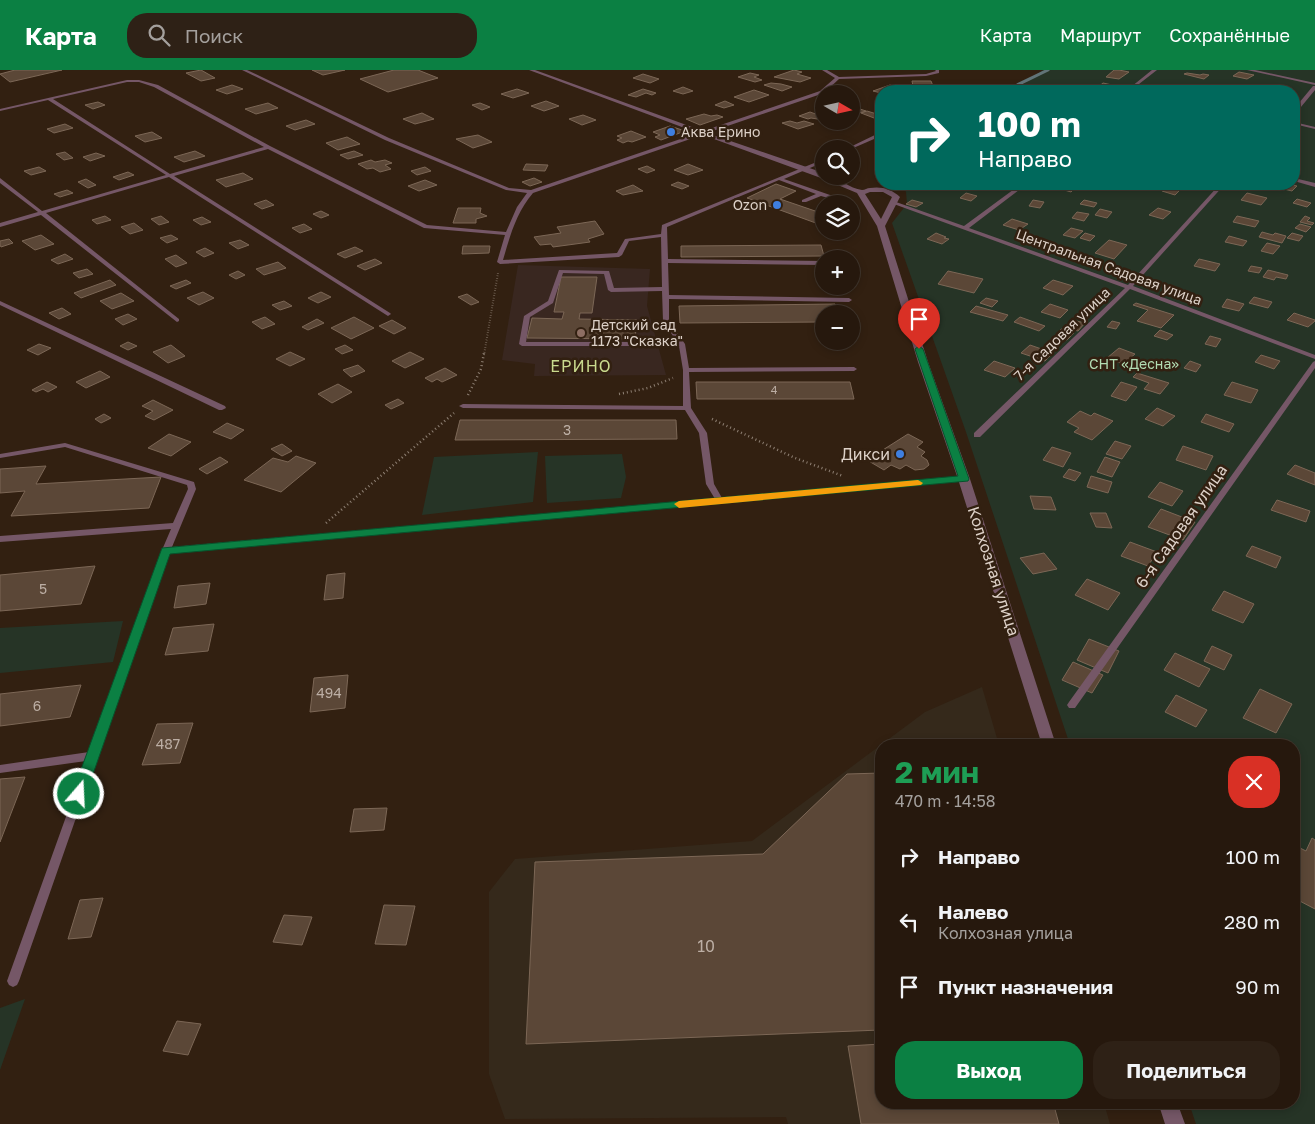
<!DOCTYPE html>
<html lang="ru">
<meta charset="utf-8">
<style>
body{margin:0;font-family:"Golos Text",sans-serif;background:#2e2116;color:#f1f3f6;height:100vh;display:flex;flex-direction:column;font-size:19px;white-space:nowrap}
*{box-sizing:border-box;margin:0}
p{font-size:16px;color:#a4a09d}
.icon{flex:none;width:28px;height:28px;fill:none;stroke:currentColor;stroke-width:2;stroke-linecap:round;stroke-linejoin:round}
.map{position:relative;flex:1;overflow:hidden}
.sheet{position:absolute;left:875px;top:669px;width:425px;height:370px;display:flex;flex-direction:column;background:#26180d;border-radius:20px;box-shadow:0 2px 8px #0003,0 0 0 1px #42372e}
.sheet>*{flex:none}
.hud{position:absolute;left:875px;top:15px;width:425px;height:105px;border-radius:20px;box-shadow:0 2px 8px #0003,0 0 0 1px #42372e;background:#00695c;color:#fff;overflow:hidden}
.needle{width:32px;rotate:99deg}
.fabs{position:absolute;left:815px;top:15px;display:grid;gap:10px}
.fabs a{display:grid;place-items:center;width:45px;height:45px;border-radius:50%;background:#26180d;box-shadow:0 2px 8px #0003,0 0 0 1px #42372e;font-size:25px}
.pin{position:absolute;display:grid;place-items:center;width:42px;height:42px;color:#fff;margin:-51px -21px;border-radius:50% 50% 50% 0;rotate:-45deg;box-shadow:0 0 5px #0007}
.pin .icon{rotate:45deg}
.me{position:absolute;width:55px;margin:-28px;rotate:19deg;stroke-linejoin:round;filter:drop-shadow(0 0 4px #0008)}
.turn{display:flex;align-items:center;gap:18px;height:105px;padding:0 20px;font-size:22px}
.turn .icon{width:65px;height:65px;stroke-width:2.5}
.turn b{display:block;font-size:35px;line-height:42px}
.round{display:grid;place-items:center;flex:none;width:52px;height:52px;border-radius:20px;background:#2e2116}
.overview{display:flex;align-items:center;justify-content:space-between;height:85px;padding:0 20px}
h1{font-size:30px;font-weight:700;line-height:38px;color:#1e9e55}
.button{display:flex;gap:10px;margin-top:auto;padding:10px 20px}
.button a{flex:1;height:58px;border-radius:20px;background:#0b8043;color:#fff;font-size:20px;font-weight:700;line-height:58px;text-align:center}
.button a+a{background:#2e2116;color:#f1f3f6}
ul{padding:0;list-style:none}
li{display:flex;align-items:center;gap:15px;height:65px;padding:0 20px}
li div{flex:1}
li b{display:block;font-size:19px}
li em{font-style:normal}
header{display:flex;align-items:center;gap:30px;box-sizing:border-box;height:70px;padding:0 25px;background:#0b8043;color:#fff}
header strong{font-size:24px}
nav{display:flex;gap:28px;margin-inline-start:auto;font-size:18px}
.search{width:350px;height:45px;background:#2e2116;display:flex;align-items:center;gap:12px;box-sizing:border-box;padding:0 18px;border-radius:20px;color:#a4a09d;font-size:19px}
.map>svg:first-child{display:block}
.commercial{fill:#35291b}
.education{fill:#392720}
.green{fill:#263426}
.lines{fill:none;stroke-linecap:round;stroke-linejoin:round}
.stream{stroke:#617478;stroke-width:3}
.building{fill:#5b4737;stroke:#7c6756}
.path-far1{stroke:#8f8074;stroke-width:2;stroke-dasharray:0.5 2;stroke-linecap:butt}
.path{stroke:#8f8074;stroke-width:2.5;stroke-dasharray:1 3;stroke-linecap:butt}
.service{fill:#755767;fill-rule:evenodd}
.minor{fill:#755767;fill-rule:evenodd}
.route{fill:#0b8043;stroke:#07532c}
.slow{fill:#f59e0b}
.shop-dot{fill:#3f7fe0;stroke:#322011;stroke-width:2}
.education-dot{fill:#8d6e63;stroke:#322011;stroke-width:2}
.labels{text-anchor:middle;stroke-width:5;stroke-linejoin:round;paint-order:stroke}
.far-number-label{font-size:11px;fill:#bcaea4}
.far-poi-label{font-size:14px;fill:#ddd1c8;stroke:#322011;text-anchor:start}
.far-street-label{font-size:14px;fill:#ddd1c8;stroke:#322011}
.far-park-label{font-size:14px;fill:#b2dcb3;stroke:#322011}
.number-label{font-size:14px;fill:#bcaea4}
.far-quarter-label{font-size:16px;letter-spacing:1px;fill:#c9da8e;stroke:#322011}
.poi-label{font-size:16px;fill:#ddd1c8;stroke:#322011;text-anchor:end}
.street-label{font-size:16px;fill:#ddd1c8;stroke:#322011}
.near-number-label{font-size:16px;fill:#bcaea4}
</style>
<header>
<strong>Карта</strong>
<div class="search"><svg class="icon" aria-label="search" viewBox="0 0 24 24"><circle cx="10" cy="10" r="6"/><path d="M15 15l6 6"/></svg>Поиск</div>
<nav><a>Карта</a><a>Маршрут</a><a>Сохранённые</a></nav>
</header>
<div class="map">
<svg width="1315" height="1054" viewBox="0 0 1315 1054">
<rect width="100%" height="100%" fill="#322011"/>
<path class="commercial" d="M982,617L999,675H881V1032L1104,1033L1110,1054H788L786,1047L505,1049L489,1004V822L515,789L752,771L925,642Z"/>
<path class="education" d="M518,195L650,199L647,236L666,305L534,306L535,294L502,290Z"/>
<path class="green" d="M1043,0H1315V1054H1196L1189,1033L1294,1032V675H1070L966,362L892,153L907,134L906,122L902,114H1294V21H1014Z
M538,382L533,432L422,445L434,387Z
M622,384L626,407L621,428L547,433L545,386Z
M123,551L113,592L0,603V558Z
M25,929L0,1000V938Z"/>
<g class="lines">
<path class="stream" d="M1015,16L1048,0"/>
</g>
<path class="building" d="M15,0H62L10,12L0,4Z
M201,0L215,8L201,11L186,3Z
M312,0H345L323,5Z
M394,0H418L438,8L388,22L360,9Z
M794,0L802,2L797,4L811,8L800,12L774,7Z
M1114,0H1119L1129,2L1119,9L1106,7Z
M1239,2L1254,5L1247,9L1233,6Z
M750,3L759,5L754,7L762,10L755,12L738,7Z
M1187,3L1200,5L1203,4L1209,5L1204,9L1184,4Z
M643,4L659,9L650,13L633,8Z
M912,11H931L933,16H913Z
M771,13L781,14L792,17L782,21L764,15Z
M1103,13L1112,15L1106,20L1097,18Z
M232,15L243,19L227,24L216,20Z
M890,15L903,19L881,21V23L873,21Z
M683,17L693,21L683,24L673,21Z
M517,19L529,23L513,28L501,24Z
M643,19L656,23L652,25L646,23L636,27L628,25Z
M754,20L769,25L749,32L734,27Z
M546,31L559,36L544,41L531,36Z
M725,31L734,35L724,38L715,35Z
M98,32L105,35L93,39L85,35Z
M268,33L278,38L256,44L245,39Z
M480,33L490,37L482,40L472,35Z
M851,36L866,41L856,44L851,42Z
M867,41L880,45L874,48L861,43Z
M810,42L824,47V50L811,48L808,49L799,46Z
M422,43L434,49L415,54L403,49Z
M704,44L711,46L717,45L723,47L700,55L686,49Z
M583,45L596,50L582,55L569,49Z
M306,50L315,54L295,60L286,56Z
M790,51L797,53L804,51L814,54L798,59L782,53Z
M65,54L73,58L54,63L47,59Z
M670,56L685,61L661,70L655,67L660,65L653,62Z
M631,61L646,67L632,72L628,71L623,73L617,70L622,68L617,66Z
M152,62L162,68L145,72L135,66Z
M478,65L492,72L473,78L456,69Z
M347,67L360,74L338,80L326,73Z
M195,81L205,86L184,92L174,87Z
M354,81L363,85L348,89L340,85Z
M65,82L73,88L64,90L56,84Z
M96,83L105,86L90,91L83,87Z
M371,90L375,92L385,90L392,93L385,95L391,99L380,102L373,98L367,99L358,94Z
M526,94L548,95L545,101L523,100Z
M688,94L703,100L688,105L674,100Z
M647,96L655,100L647,103L638,99Z
M39,97L46,101L31,105L24,101Z
M425,97L431,101L417,105L411,101Z
M128,102L134,105L119,110L113,107Z
M243,103L253,109L226,117L216,110Z
M534,108L542,112L530,116L522,112Z
M86,109L96,115L88,118L78,112Z
M425,110L437,115L419,121L408,116Z
M678,112L689,116L682,119L671,115Z
M776,114L796,121L780,129L824,144V156L747,128Z
M1054,114H1062L1076,117L1071,122L1051,116Z
M1263,114H1288L1297,116L1292,121Z
M633,115L643,121L623,125L616,121Z
M1166,117L1180,120L1175,125L1162,121Z
M67,120L73,123L60,127L54,124Z
M966,123L977,126L971,131L960,128Z
M1247,123L1267,128L1261,135L1241,130Z
M1297,129L1311,133L1307,137L1293,133Z
M266,130L274,135L262,139L254,134Z
M912,130L923,133L916,137L906,134Z
M1033,130L1044,132L1040,138L1029,136Z
M1084,130L1097,133L1094,137L1080,134Z
M458,138H481L480,143L487,146L476,149V153H453Z
M1158,138L1171,142L1163,149L1149,145Z
M1100,139L1112,142L1107,148L1095,145Z
M321,141L329,145L321,148L313,144Z
M1077,142L1089,144L1084,151L1072,148Z
M105,146L111,150L97,154L92,150Z
M161,146L169,152L159,155L151,149Z
M1237,146L1259,151L1255,157L1233,152Z
M1305,146L1310,148L1307,151L1314,153L1312,155L1300,152Z
M202,147L211,152L201,155L193,150Z
M1012,149L1028,154L1019,160L1003,155Z
M595,151L604,164L588,169L590,172L553,177L551,174L540,175L534,167L561,163L557,157Z
M134,153L143,160L130,164L121,157Z
M304,154L312,159L300,163L292,158Z
M1300,154L1311,157L1306,162L1295,158Z
M1071,158L1083,161L1075,168L1063,165Z
M1262,162L1273,165L1275,163L1286,166L1282,173L1259,167Z
M936,163L946,167L944,168L949,169L942,174L927,169Z
M1085,163L1095,166L1090,171L1080,168Z
M1292,163L1303,166L1299,171L1287,168Z
M41,165L54,174L35,180L22,171Z
M171,165L178,169L167,173L160,168Z
M1229,166L1247,171L1243,176L1225,172Z
M9,169L13,173L1,177L0,175V171Z
M240,170L249,175L238,179L229,173Z
M1109,170L1127,175L1114,189L1095,183Z
M1267,173L1280,176L1273,184L1261,181Z
M821,175L824,186L681,187V176Z
M463,176H490L489,183L462,184Z
M355,177L363,181L345,188L337,184Z
M205,178L214,183L204,187L196,182Z
M65,184L73,189L58,194L51,190Z
M176,185L187,193L176,197L165,189Z
M375,189L382,193L365,200L357,196Z
M1199,189L1220,194L1215,201L1194,196Z
M278,192L286,198L264,205L256,199Z
M1251,196L1262,198L1259,203L1248,201Z
M87,199L93,204L79,208L73,203Z
M1268,200L1288,205L1286,209L1276,207L1274,210L1263,207Z
M238,201L245,205L236,209L229,205Z
M948,201L983,209L974,223L938,214Z
M561,207H597L592,243H580L579,249L637,250L635,269L527,268L532,248L562,249L564,242H554Z
M110,210L116,215L81,228L74,223Z
M186,210L191,213L176,219L170,216Z
M1053,210L1073,216L1063,225L1043,218Z
M203,222L214,228L199,235L187,228Z
M321,222L331,227L318,233L308,228Z
M121,223L134,231L112,239L100,231Z
M467,224L479,232L471,235L458,227Z
M1254,227L1272,232L1268,238L1249,233Z
M986,228L998,231L992,237L980,233Z
M1227,229L1244,234L1239,241L1222,237Z
M284,231L292,236L280,240L272,235Z
M1136,233L1174,245L1161,258L1137,251L1148,240L1133,235Z
M835,234L838,244H824V252L680,253L679,236Z
M1050,234L1068,240L1060,248L1041,242Z
M976,236L1008,245L1003,251L970,242Z
M62,238L71,244L59,249L49,243Z
M1294,243L1315,250V251L1308,257L1287,250Z
M128,244L137,249L123,255L115,249Z
M265,247L275,254L262,259L252,252Z
M354,247L374,258L351,269L331,258Z
M1020,247L1045,256L1039,261L1014,252Z
M317,249L324,253L308,260L302,257Z
M392,250L406,258L394,264L379,256Z
M1072,250L1085,253L1078,261L1066,258Z
M1112,251L1120,253L1116,259L1107,257Z
M1061,259L1074,263L1067,270L1055,266Z
M1160,260L1173,265L1167,270L1154,266Z
M1210,266L1221,269L1216,277L1205,274Z
M128,272L137,276L128,280L120,276Z
M39,274L51,278L38,285L27,280Z
M171,275L185,286L168,293L153,282Z
M345,275L353,280L342,284L335,279Z
M1030,275L1053,283L1045,291L1021,283Z
M1119,278L1135,284L1123,294L1107,288Z
M290,282L305,289L290,296L276,289Z
M410,282L424,289L405,298L392,291Z
M1261,285L1280,291L1274,299L1255,292Z
M994,291L1015,298L1005,307L984,300Z
M1190,291L1201,295L1196,302L1184,298Z
M358,295L365,301L351,307L343,300Z
M445,298L457,305L442,312L437,309L432,312L425,308Z
M100,301L110,307L86,318L76,312Z
M1137,303L1169,313L1160,324L1144,319L1149,313L1133,307Z
M47,312L57,317L48,322L43,319L36,322L32,320Z
M696,312H850L854,329H697Z
M1121,312L1137,317L1126,331L1111,326Z
M1232,312L1258,320L1251,333L1224,325Z
M338,314L352,322L332,333L318,324Z
M398,329L404,333L391,339L385,335Z
M153,330L173,340L154,350L145,346L153,341L142,336Z
M1157,338L1175,346L1163,356L1145,349Z
M1080,341L1091,346L1094,343L1113,351L1092,370L1074,362L1079,358L1067,352Z
M104,344L111,348L101,353L95,349Z
M1206,344L1234,354L1229,362L1201,352Z
M460,350H676L677,369L455,370Z
M227,353L244,360L231,369L213,362Z
M169,364L191,372L171,386L148,378Z
M908,364L923,372L917,377L925,382L921,386L927,390L929,395L924,399L915,400L906,395L900,399L891,395L884,400L867,390Z
M1115,371L1131,376L1122,389L1106,384Z
M282,374L292,381L282,386L271,379Z
M1183,376L1213,386L1206,400L1176,390Z
M1052,377L1071,383L1063,397L1043,390Z
M296,386L316,393L281,422L244,410L273,388L288,392Z
M220,387L228,392L207,404L199,399Z
M1105,387L1120,392L1112,407L1097,402Z
M1295,395L1315,403V415L1287,404Z
M46,396L36,414L161,407L149,438L11,446L25,421L0,423V399Z
M1069,399L1081,403L1075,411L1063,407Z
M1091,406L1112,412L1108,423L1087,417Z
M1160,412L1183,421L1172,436L1148,427Z
M1030,426L1051,427L1056,440L1034,439Z
M1277,430L1310,441L1306,452L1271,440Z
M1161,439L1195,452L1183,470L1148,457Z
M1090,443H1106L1112,458L1096,457Z
M1130,472L1157,482L1148,496L1121,486Z
M1252,476L1281,487L1276,498L1246,486Z
M1044,483L1057,499L1033,504L1020,488Z
M95,496L81,534L0,541V505Z
M345,503L343,528L324,530L327,505Z
M1087,509L1120,523L1108,540L1075,525Z
M210,513L206,534L174,538L178,516Z
M1224,521L1254,534L1243,553L1212,540Z
M214,554L208,581L165,585L173,558Z
M1089,569L1119,581L1108,603L1077,590Z
M1212,576L1232,585L1224,600L1204,591Z
M1175,583L1210,599L1199,617L1164,600Z
M1073,592L1103,605L1092,623L1062,610Z
M348,605L345,638L310,642L314,608Z
M81,615L70,647L0,656V624Z
M1260,619L1292,634L1276,663L1243,648Z
M1176,625L1207,640L1196,657L1165,642Z
M193,653L180,693L142,695L157,654Z
M881,703V960L526,974L535,792L763,784L847,704Z
M25,707L0,772V709Z
M387,738L384,760L350,762L354,739Z
M1312,768L1315,770V839L1294,828V775L1306,781Z
M103,828L91,867L68,869L80,830Z
M384,835L415,836L406,875L375,874Z
M284,845L312,847L302,875L273,872Z
M177,951L201,954L188,985L163,981Z
M881,974V1032H1053L1059,1054H861L848,976Z"/>
<g class="lines">
<path class="path-far1" d="M484,285L498,203"/>
<path class="path" d="M619,324L648,318L673,308
M468,325L481,299L484,283
M712,349L795,388L843,406
M326,453L454,343"/>
<path class="service" d="M242,0H247L389,68L509,118L531,120L698,63L529,0H535L703,61L820,21L835,8L822,0H827L839,7L926,4L936,1L935,0H939V3L926,6L839,9L824,23L707,63V65H702L533,123C516,143 510,166 503,190L617,183L625,169L661,164L662,155L824,89V92L784,109L853,133V135L821,126L806,132H802V130L816,124L779,110L667,157L668,189L824,191V195L668,193L669,225L849,228L852,230L849,232L669,229V251L685,274L689,298L854,297L857,299L854,301L689,302L691,338L707,363L714,414L722,428L964,407L968,409L964,411L169,482L19,911L17,915L13,917L9,915L7,911L86,691L0,703V695L89,682L162,480L171,459L0,472V466L173,453L188,419L187,415L65,377L0,388V384L65,373L194,412L196,419L172,477L715,429L706,414L699,363L685,340L463,338L459,336L463,334L683,336V300L679,276H522L519,274L524,246L548,231L559,200L609,201L614,218L662,217L661,167L629,171L622,185L619,187L500,194L497,192L505,165L424,158L268,79L174,106L390,243L391,244L388,246L169,107L46,143L179,249V251L177,252L41,145L0,157V153L38,142L0,113V108L42,141L166,105L48,30L0,41V39L127,10H139L158,15L270,76L427,155L506,162L517,137L527,123L506,120L385,70ZM127,12H139L154,17L264,77L170,104L53,29ZM563,203L604,204L608,220L611,222L662,221L663,251L677,272H526L530,247L553,233Z
M1152,0H1157L1130,21H1126Z
M1247,0H1255L1315,13V15Z
M1313,16H1315V20L1296,43H1294V39Z
M1294,52L1315,57V59L1294,54Z
M879,63H881V66L851,79H846Z
M1294,108L1315,113V117L1294,111Z
M1021,114H1027L969,158L1128,215L1220,114H1225L1133,216L1315,285V289L1130,219L980,367H974V363L1125,218L891,133L896,132L964,156Z
M0,231L225,336L226,338L222,340H219L0,235Z
M1315,291V298L1075,638H1069L1067,635L1069,632L1313,292Z"/>
<path class="minor" d="M703,63H707L824,103V106C838,106 850,119 862,120C865,120 867,118 870,118C881,116 892,119 900,127L885,156L928,292L970,409L1056,675H1042L958,409L918,292L877,156L857,123L821,108L703,65ZM870,122H883L892,127L881,149L865,124Z
M1158,1032H1177L1185,1054H1165Z"/>
</g>
<path class="route" d="M919,276L923,279L969,409L968,411L170,484L86,724L84,727L79,729L74,727L72,724L162,478L958,406L915,279Z"/>
<path class="slow" d="M918,410L923,413L921,415L679,438L674,434L679,431Z"/>
<g class="shop-dot">
<circle cx="671" cy="62" r="5"/>
<circle cx="777" cy="135" r="5"/>
<circle cx="900" cy="384" r="5"/>
</g>
<circle class="education-dot" cx="581" cy="263" r="5"/>
<g class="labels">
<g class="far-number-label">
<text x="774" y="324">4</text>
</g>
<g class="far-poi-label">
<text x="681" y="67">Аква Ерино</text>
<text x="767" y="140" text-anchor="end">Ozon</text>
<text x="591" y="260">Детский сад<tspan x="591" dy="16">1173 "Сказка"</tspan></text>
</g>
<g class="far-street-label">
<text transform="translate(1109 197) rotate(20)" y="5">Центральная Садовая улица</text>
<text transform="translate(1062 264) rotate(-44)" y="5">7-я Садовая улица</text>
</g>
<g class="far-park-label">
<text x="1134" y="299">СНТ «Десна»</text>
</g>
<g class="number-label">
<text x="567" y="365">3</text>
<text x="43" y="524">5</text>
<text x="329" y="628">494</text>
<text x="37" y="641">6</text>
<text x="168" y="679">487</text>
</g>
<g class="far-quarter-label">
<text x="581" y="302">ЕРИНО</text>
</g>
<g class="poi-label">
<text x="890" y="390">Дикси</text>
</g>
<g class="street-label">
<text transform="translate(1181 456) rotate(-55)" y="6">6-я Садовая улица</text>
<text transform="translate(994 501) rotate(72)" y="6">Колхозная улица</text>
</g>
<g class="near-number-label">
<text x="706" y="882">10</text>
</g>
</g>
</svg>
<div class="fabs">
<a><svg class="needle" viewBox="-14 -14 28 28"><path d="M0-13l5 13h-10z" fill="#e53935"/><path d="M0 13l5-13h-10z" fill="#a4a09d"/></svg></a>
<a><svg class="icon" aria-label="search" viewBox="0 0 24 24"><circle cx="10" cy="10" r="6"/><path d="M15 15l6 6"/></svg></a>
<a><svg class="icon" aria-label="layers" viewBox="0 0 24 24"><path d="M12 4l9 5-9 5-9-5zM3 14l9 5 9-5"/></svg></a>
<a>+</a>
<a>−</a>
</div>
<div class="pin" style="left:919px;top:279px;background:#d93025"><svg class="icon" aria-label="arrive" viewBox="0 0 24 24"><path d="M6 21V4h12l-3 4 3 4H6"/></svg></div>
<svg class="me" style="left:79px;top:724px" viewBox="-20 -20 40 40"><circle r="17" fill="#0b8043" stroke="#fff" stroke-width="3"/><path d="M0-11L8 9 0 5-8 9z" fill="#fff"/></svg>
<div class="hud">
<div class="turn"><svg class="icon" aria-label="right" viewBox="0 0 24 24"><path d="M7 20v-9h11M14 6l5 5-5 5"/></svg><div><b>100 m</b>Направо</div></div>
</div>
<section class="sheet">
<div class="overview"><div><h1>2 мин</h1><p>470 m · 14:58</p></div><a class="round" style="background:#d93025;color:#fff"><svg class="icon" aria-label="close" viewBox="0 0 24 24"><path d="M6 6l12 12M18 6L6 18"/></svg></a></div>
<ul>
<li><svg class="icon" aria-label="right" viewBox="0 0 24 24"><path d="M7 20v-9h11M14 6l5 5-5 5"/></svg><div><b>Направо</b></div><em>100 m</em></li>
<li><svg class="icon" aria-label="left" viewBox="0 0 24 24"><path d="M17 20v-9H6M10 6l-5 5 5 5"/></svg><div><b>Налево</b><p>Колхозная улица</p></div><em>280 m</em></li>
<li><svg class="icon" aria-label="arrive" viewBox="0 0 24 24"><path d="M6 21V4h12l-3 4 3 4H6"/></svg><div><b>Пункт назначения</b></div><em>90 m</em></li>
</ul>
<div class="button"><a>Выход</a><a>Поделиться</a></div>
</section>
</div>
